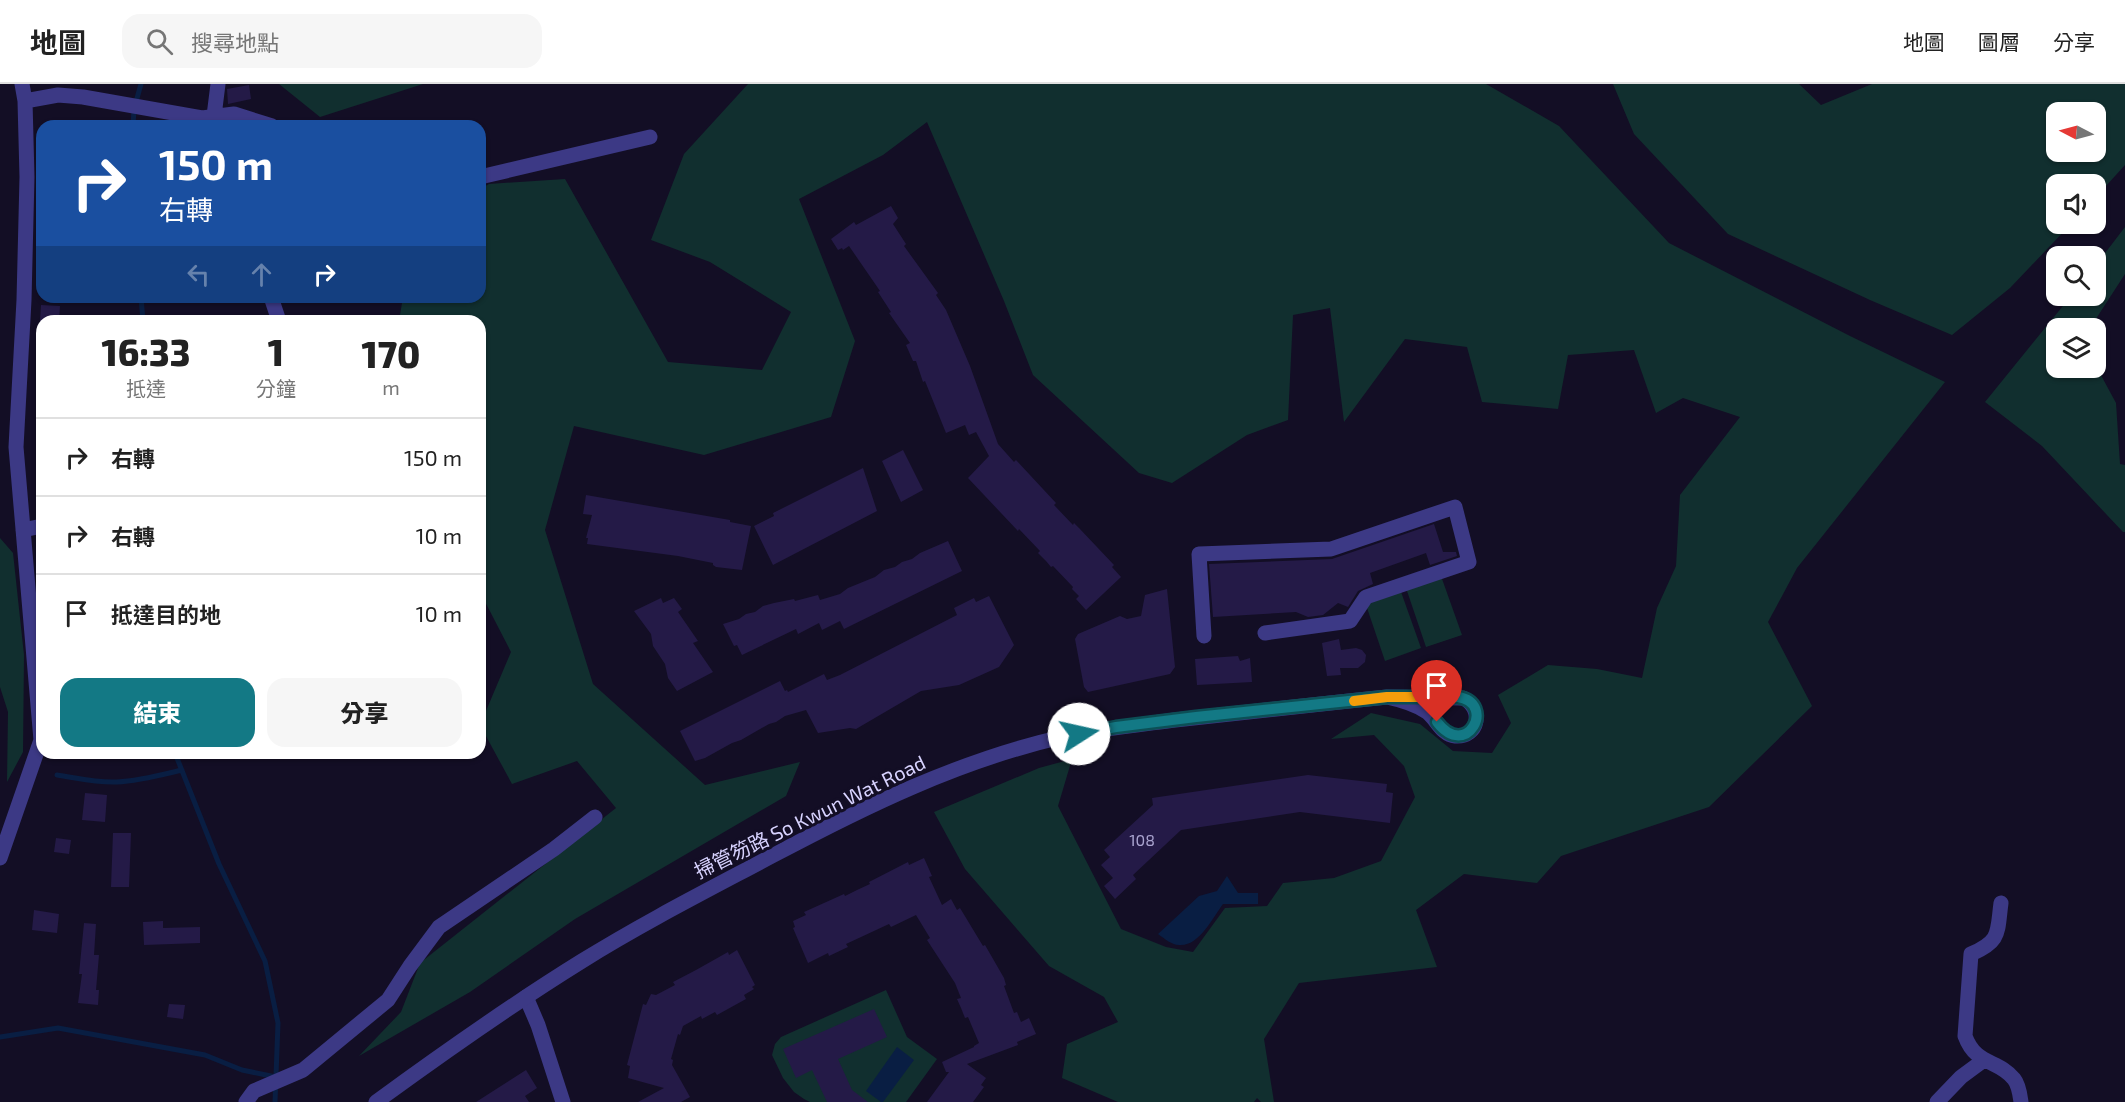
<!DOCTYPE html>
<html lang="zh-TW">
<meta charset="utf-8">
<style>
body{margin:0;font-family:"Exo 2","Noto Sans TC",sans-serif;background:#f6f6f6;color:#222;height:100vh;display:flex;flex-direction:column;font-size:22px;white-space:nowrap}
*{box-sizing:border-box;margin:0}
p{font-size:20px;color:#767676}
.icon{flex:none;width:33px;height:33px;fill:none;stroke:currentColor;stroke-width:2;stroke-linecap:round;stroke-linejoin:round}
.map{position:relative;flex:1;overflow:hidden}
.drawer{position:absolute;left:36px;top:231px;width:450px;height:444px;display:flex;flex-direction:column;background:#fff;border-radius:18px;box-shadow:0 2px 4px #0004}
.drawer>*{flex:none}
.hud{position:absolute;left:36px;top:36px;width:450px;height:183px;border-radius:18px;box-shadow:0 2px 4px #0004;background:#1a4fa0;color:#fff;overflow:hidden}
.needle{width:39px;rotate:276deg}
.fabs{position:absolute;left:2046px;top:18px;display:grid;gap:12px}
.fabs a{display:grid;place-items:center;width:60px;height:60px;border-radius:12px;background:#fff;box-shadow:0 2px 4px #0004;font-size:30px}
.pin{position:absolute;display:grid;place-items:center;width:51px;height:51px;color:#fff;margin:-62px -26px;border-radius:50% 50% 50% 0;rotate:-45deg;box-shadow:0 0 6px #0007}
.pin .icon{rotate:45deg}
.me{position:absolute;width:66px;margin:-33px;rotate:80deg;stroke-linejoin:round;filter:drop-shadow(0 0 4px #0008)}
.turn{display:flex;align-items:center;gap:21px;height:126px;padding:0 24px;font-size:27px}
.turn .icon{width:78px;height:78px;stroke-width:2.5}
.turn b{display:block;font-size:42px;line-height:51px}
.lanes{display:flex;align-items:center;height:57px;padding:0 24px;background:#0003;justify-content:center;gap:30px;direction:ltr}
.lanes .off{opacity:.35}
.eta{display:flex;justify-content:space-evenly;align-items:center;height:102px;text-align:center}
.eta b{font-size:36px;font-weight:800;line-height:42px}
.button{display:flex;gap:12px;margin-top:auto;padding:12px 24px}
.button a{flex:1;height:69px;border-radius:18px;background:#137985;color:#fff;font-size:24px;font-weight:800;line-height:69px;text-align:center}
.button a+a{background:#f6f6f6;color:#222}
ul{padding:0;list-style:none}
li{display:flex;align-items:center;gap:18px;height:78px;padding:0 24px;border-top:2px solid #e0e0e0}
li div{flex:1}
li b{display:block;font-size:22px}
li em{font-style:normal}
header{display:flex;align-items:center;gap:36px;box-sizing:border-box;height:84px;padding:0 30px;background:#fff;border-bottom:2px solid #e0e0e0}
header strong{font-size:28px}
nav{display:flex;gap:33px;margin-inline-start:auto;font-size:21px}
.search{width:420px;height:54px;background:#f6f6f6;display:flex;align-items:center;gap:15px;box-sizing:border-box;padding:0 21px;border-radius:18px;color:#767676;font-size:22px}
.map>svg:first-child{display:block}
.green{fill:#112f2f;fill-rule:evenodd}
.water{fill:#091e43}
.lines{fill:none;stroke-linecap:round;stroke-linejoin:round}
.stream{stroke:#091e43;stroke-width:5}
.building{fill:#241a47}
.pedestrian{stroke:#3c3985;stroke-width:15}
.minor{stroke:#3c3985;stroke-width:15}
.tertiary{stroke:#3c3985;stroke-width:15}
.route-casing{stroke:#0c4f56;stroke-width:15}
.route{stroke:#137985;stroke-width:10}
.slow{stroke:#f59e0b;stroke-width:10}
.labels{text-anchor:middle;stroke-width:6;stroke-linejoin:round;paint-order:stroke}
.number-label{font-size:16px;fill:#aba5d1}
.street-label{font-size:20px;fill:#d8d3ff;stroke:#130e25}
</style>
<header>
<strong>地圖</strong>
<div class="search"><svg class="icon" aria-label="search" viewBox="0 0 24 24"><circle cx="10" cy="10" r="6"/><path d="M15 15l6 6"/></svg>搜尋地點</div>
<nav><a>地圖</a><a>圖層</a><a>分享</a></nav>
</header>
<div class="map">
<svg width="2125" height="1018" viewBox="0 0 2125 1018">
<rect width="100%" height="100%" fill="#130e25"/>
<path class="green" d="M279,0H423L320,33Z
M748,0H1486L1559,42L1669,159L1850,252L1945,298L1797,484L1768,538L1812,622L1709,723L1561,772L1537,799L1464,790L1416,826L1437,883L1299,899L1264,955L1274,1018H1261L1257,1014L1254,1018H1118L1062,994L1067,960L1118,938L1104,913L1049,882L965,785L934,728L1039,684L1072,675L1058,722L1121,845L1166,863L1193,868L1225,824L1267,822L1283,799L1334,794L1381,777L1415,713L1404,682L1374,651L1331,655L1371,629L1420,640L1453,667L1492,669L1511,639L1498,611L1548,581L1597,585L1642,594L1657,524L1676,482L1680,411L1740,333L1683,314L1656,329L1634,266L1568,271L1558,325L1482,318L1467,263L1405,255L1344,338L1330,224L1293,231L1288,336L1247,351L1172,399L1139,389L1033,291L1004,217L927,38L883,71L799,115L855,257L831,333L704,371L574,342L545,446L593,600L705,701L800,678L786,712L575,835L470,908L359,972L401,928L420,879L616,724L577,677L512,700L480,641L511,568L480,508V237H399L403,213H480V105L489,100L565,95L668,278L762,286L791,228L710,178L651,156L684,70Z
M1613,0H1799L1821,21L1872,0H2125V81L2096,113V100H2056V140H2071L2010,204L1952,251L1870,216L1728,150L1634,50ZM2096,28V68H2056V28Z
M2125,143V190L2090,244H2056V284H2096V282L2116,319L2120,380L2125,381V448H2123L2042,362L1985,318L2071,212H2096V181Z
M0,454L13,469L24,571L23,668L7,698L8,628L0,603Z
M1441,492L1462,551L1426,563L1406,504Z
M1400,505L1421,564L1385,577L1365,518Z
M886,906L907,953L937,975L906,1018H810L804,1015L794,1008L783,994L772,971L775,960L781,953Z"/>
<path class="water" d="M1227,792L1238,809H1258V820H1223C1213,833 1199,863 1179,861C1172,861 1165,855 1158,850L1199,812L1217,807Z
M897,963L914,976L883,1018H881L866,1007Z"/>
<g class="lines">
<path class="stream" d="M133,42L134,25L141,0
M141,213L143,237
M175,669L219,780L265,877L278,939L275,1018
M57,691C77,694 97,699 117,698C139,697 161,691 182,686
M0,953L58,944L205,971L242,986L276,993"/>
</g>
<path class="building" d="M249,1L251,15L228,20L227,5Z
M891,122L898,134L893,140L906,160L904,162L938,209L936,211L946,226L970,282L998,360L1014,378L1016,376L1056,419L1054,421L1073,441L1074,439L1079,444L1114,481L1112,483L1121,493L1086,526L1076,515L1079,512L1072,505L1073,503L1053,482L1051,483L1046,477L1038,469L1040,467L1019,445L1018,447L968,394L989,372L976,348L969,351L965,341L946,349L925,297L923,298L916,277H913L906,261L910,259L889,229L891,228L878,208L880,207L849,162L843,166L842,164L838,166L831,155L854,138L856,141Z
M41,221L60,222L59,237H40Z
M903,366L923,406L901,418L882,377Z
M863,384L877,427L773,481L754,442L774,432L773,429Z
M586,411L730,436V438L751,442L742,486L716,483L713,481V479L678,472L587,460L588,454H586L592,431L583,430Z
M1434,440L1443,468H1456L1457,472L1430,481L1426,469L1370,489L1373,500L1358,507L1348,523L1338,519L1323,531L1308,533L1296,528L1213,533L1209,480L1332,475Z
M948,457L962,487L844,545L840,537L822,546L819,539L798,550L796,545L742,571L737,561L734,562L723,540L739,535L746,530L755,528L763,522L774,519L794,515L795,517L818,511L820,516L840,510L848,504L875,493L884,486L895,483L902,478L912,475L920,469Z
M1167,505L1175,583L1170,590L1088,608L1084,603L1075,555L1078,550L1120,532L1127,535L1141,532L1145,511Z
M989,512L1014,561L999,583L959,601L921,607L856,645L850,644L818,649L806,626L785,632L776,638L769,640L741,656L732,659L705,674L695,677L680,647L780,597L785,607L787,606L788,608L824,590L827,596L840,591L957,531L954,524L974,514L976,518Z
M661,514L663,519L674,514L682,525L678,528L698,557L693,559L713,588L677,607L668,594L665,580L653,562L651,550L634,527Z
M1339,555L1341,566L1356,564L1362,566L1366,571L1365,578L1358,584H1340L1341,591L1327,592L1322,559Z
M1238,572L1240,577L1250,574L1252,598L1197,601L1195,575Z
M1308,691L1387,700L1386,708L1393,709L1390,739L1300,728L1181,746L1133,791L1136,795L1115,815L1104,802L1113,794L1101,781L1110,773L1104,766L1153,721L1152,714Z
M85,709L107,711L105,738L82,736Z
M113,749H131L129,803H111Z
M56,754L71,756L69,770L54,768Z
M924,774L932,792L929,793L942,821L951,815L957,826L960,824L983,862L985,861L1004,894L1006,901L1004,902L1014,929L1017,928L1021,938L1029,934L1036,950L1017,958L1018,961L967,980L986,994L981,1001L984,1003L973,1018H927L949,988H946L942,978L974,963V962L979,959L968,933L965,934L961,924L957,915L961,914L955,899L927,856L930,854L916,831L891,843L889,840L846,860L848,863L829,872L828,869L808,879L793,844L795,843L793,837L806,831L804,828L844,810L845,812L857,806L870,800L869,798L908,778L909,781Z
M34,826L59,830L57,849L32,846Z
M163,837V844L200,843V859L144,861L143,838Z
M84,839L96,840L94,871H99L96,906H99L98,921L78,919L82,890H79Z
M737,866L755,901L752,903L754,905L744,911L746,915L717,931L715,928L702,935L701,932L683,942L680,951L678,950L671,975L673,976L672,981L690,1013L681,1018H638L664,1004L628,994L630,982L627,981L643,920L646,921L651,910L656,911L675,901L673,898L696,886L728,868L729,871Z
M169,920L185,921L183,935L167,933Z
M874,925L887,953L838,975L852,1006L868,1018H827L812,986L796,994L783,965Z
M526,986L537,1004L525,1012L529,1018H476Z"/>
<g class="lines">
<path class="pedestrian" d="M1204,552L1199,470L1331,465L1455,423L1469,478L1366,513L1350,537L1265,549"/>
<path class="minor" d="M25,17L58,11L83,13L202,34L234,30L272,42
M214,32L218,0
M480,93L650,53
M271,213L279,237
M23,446L42,442
M0,774L41,656L16,363L24,216L27,93L25,17L22,0
M2001,819C1997,849 2001,857 1971,870L1965,952C1976,982 1998,975 2014,995C2019,1001 2020,1011 2021,1018
M526,913L538,941L563,1018
M246,1018L254,1007L303,986L388,916L410,882L439,843L554,765L595,733
M1937,1018L1961,993L1984,976"/>
<path class="tertiary" d="M376,1018C443,969 511,921 582,877C643,839 708,806 772,772C864,723 960,676 1062,653C1099,645 1137,641 1175,636C1236,629 1297,623 1358,616L1387,613L1463,614C1484,624 1479,654 1455,652C1442,651 1437,636 1427,628C1415,620 1401,616 1387,613"/>
</g>
<g class="lines">
<g class="route-casing">
<path id="route" d="M1079,650L1116,643L1196,633L1387,613H1458C1497,619 1467,677 1437,638"/>
</g>
<use href="#route" class="route"/>
<path class="slow" d="M1354,617L1387,613H1448"/>
</g>
<g class="labels">
<g class="number-label">
<text x="1142" y="762">108</text>
</g>
<g class="street-label">
<text transform="translate(810 733) rotate(-26)" y="7">掃管笏路 So Kwun Wat Road</text>
</g>
</g>
</svg>
<div class="fabs">
<a><svg class="needle" viewBox="-14 -14 28 28"><path d="M0-13l5 13h-10z" fill="#e53935"/><path d="M0 13l5-13h-10z" fill="#767676"/></svg></a>
<a><svg class="icon" aria-label="sound" viewBox="0 0 24 24"><path d="M4 9h4l5-4v14l-5-4H4zM17 9q2 3 0 6"/></svg></a>
<a><svg class="icon" aria-label="search" viewBox="0 0 24 24"><circle cx="10" cy="10" r="6"/><path d="M15 15l6 6"/></svg></a>
<a><svg class="icon" aria-label="layers" viewBox="0 0 24 24"><path d="M12 4l9 5-9 5-9-5zM3 14l9 5 9-5"/></svg></a>
</div>
<div class="pin" style="left:1437px;top:638px;background:#d93025"><svg class="icon" aria-label="arrive" viewBox="0 0 24 24"><path d="M6 21V4h12l-3 4 3 4H6"/></svg></div>
<svg class="me" style="left:1079px;top:650px" viewBox="-20 -20 40 40"><circle r="19" fill="#fff"/><path d="M0-13L10 11 0 6-10 11z" fill="#137985"/></svg>
<div class="hud">
<div class="turn"><svg class="icon" aria-label="right" viewBox="0 0 24 24"><path d="M7 20v-9h11M14 6l5 5-5 5"/></svg><div><b>150 m</b>右轉</div></div>
<div class="lanes"><svg class="icon off" aria-label="left" viewBox="0 0 24 24"><path d="M17 20v-9H6M10 6l-5 5 5 5"/></svg><svg class="icon off" aria-label="ahead" viewBox="0 0 24 24"><path d="M12 20V5M6 11l6-6 6 6"/></svg><svg class="icon" aria-label="right" viewBox="0 0 24 24"><path d="M7 20v-9h11M14 6l5 5-5 5"/></svg></div>
</div>
<section class="drawer">
<div class="eta">
<div><b>16:33</b><p>抵達</p></div>
<div><b>1</b><p>分鐘</p></div>
<div><b>170</b><p>m</p></div>
</div>
<ul>
<li><svg class="icon" aria-label="right" viewBox="0 0 24 24"><path d="M7 20v-9h11M14 6l5 5-5 5"/></svg><div><b>右轉</b></div><em>150 m</em></li>
<li><svg class="icon" aria-label="right" viewBox="0 0 24 24"><path d="M7 20v-9h11M14 6l5 5-5 5"/></svg><div><b>右轉</b></div><em>10 m</em></li>
<li><svg class="icon" aria-label="arrive" viewBox="0 0 24 24"><path d="M6 21V4h12l-3 4 3 4H6"/></svg><div><b>抵達目的地</b></div><em>10 m</em></li>
</ul>
<div class="button"><a>結束</a><a>分享</a></div>
</section>
</div>
